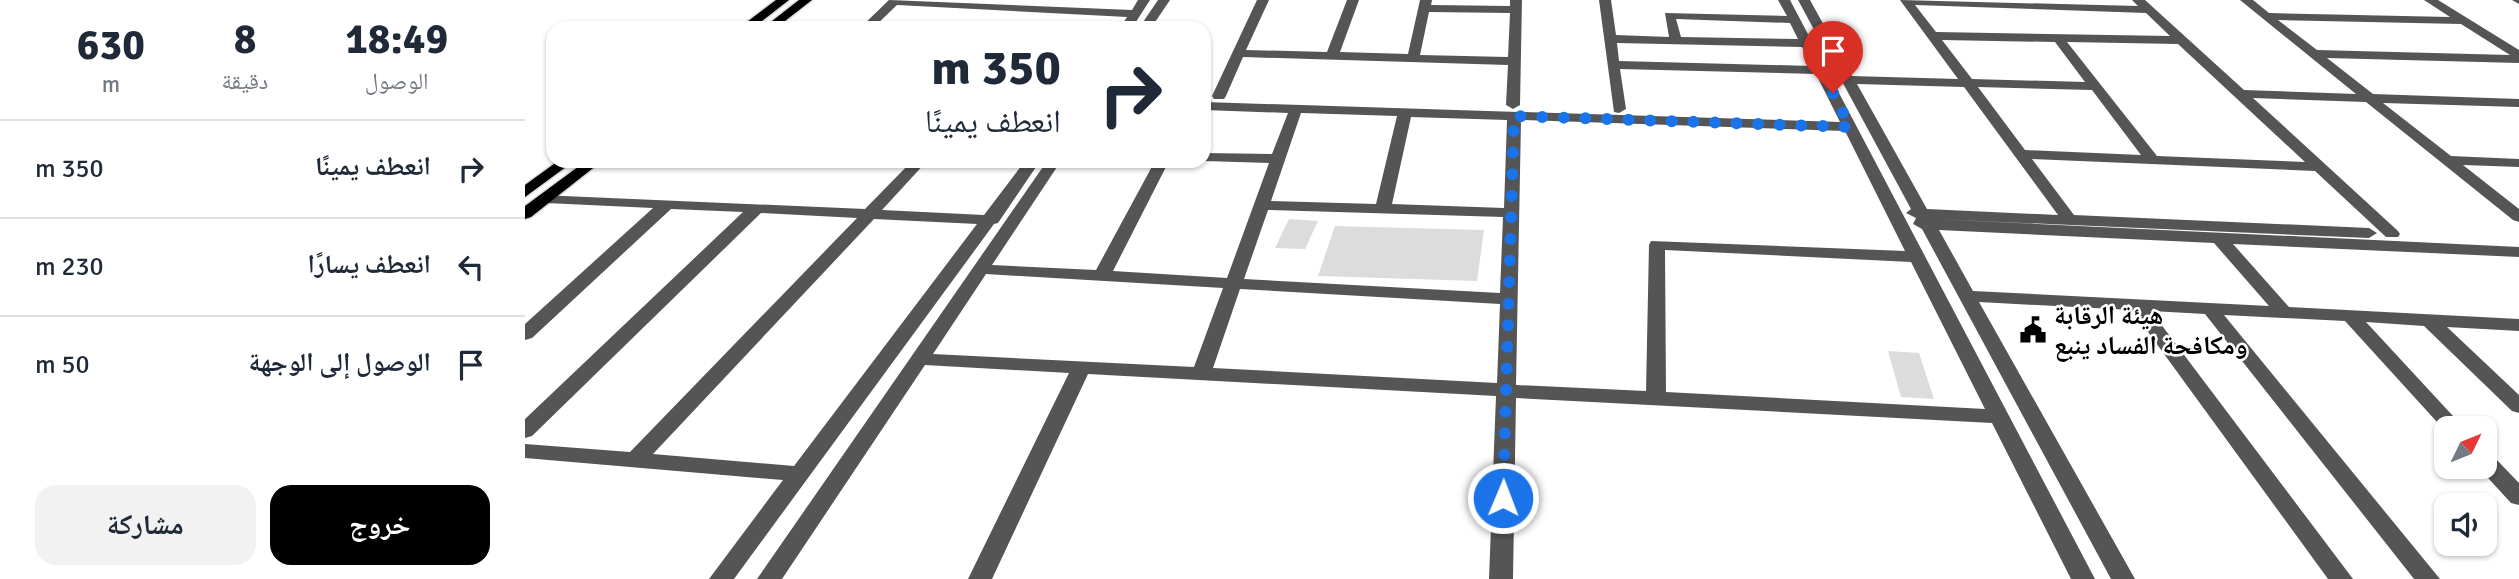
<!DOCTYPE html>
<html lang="ar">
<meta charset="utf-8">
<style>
body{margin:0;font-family:Signika,"Noto Naskh Arabic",sans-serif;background:#f2f2f3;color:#1f2937;direction:rtl;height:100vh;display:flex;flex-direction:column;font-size:26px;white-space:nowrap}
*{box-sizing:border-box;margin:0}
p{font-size:23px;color:#747a83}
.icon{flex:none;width:38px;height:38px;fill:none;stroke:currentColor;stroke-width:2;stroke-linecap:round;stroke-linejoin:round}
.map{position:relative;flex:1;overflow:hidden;direction:ltr}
.sheet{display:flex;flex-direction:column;background:#fff;width:525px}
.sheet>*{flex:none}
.banner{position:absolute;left:21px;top:21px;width:665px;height:147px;border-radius:21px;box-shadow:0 2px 5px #0004;direction:rtl;background:#fff;color:#1f2937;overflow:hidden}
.needle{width:46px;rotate:47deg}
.buttons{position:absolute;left:1909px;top:416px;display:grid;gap:14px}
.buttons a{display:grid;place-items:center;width:63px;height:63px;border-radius:14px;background:#fff;box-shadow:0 2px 5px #0004;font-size:35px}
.pin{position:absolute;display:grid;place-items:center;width:60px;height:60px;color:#fff;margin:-72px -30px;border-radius:50% 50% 50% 0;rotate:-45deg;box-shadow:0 0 7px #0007}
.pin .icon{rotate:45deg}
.me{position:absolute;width:77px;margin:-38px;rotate:1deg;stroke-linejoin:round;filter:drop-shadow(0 0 5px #0008)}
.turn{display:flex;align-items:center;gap:24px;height:147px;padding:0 35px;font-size:32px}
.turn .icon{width:91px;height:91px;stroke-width:2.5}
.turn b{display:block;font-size:49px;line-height:60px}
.eta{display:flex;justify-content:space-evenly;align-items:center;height:119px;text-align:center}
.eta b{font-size:42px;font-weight:700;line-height:49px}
.primary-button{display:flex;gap:14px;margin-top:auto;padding:14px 35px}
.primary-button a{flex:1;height:80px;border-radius:21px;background:#000;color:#fff;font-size:28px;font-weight:700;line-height:80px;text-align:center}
.primary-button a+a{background:#f2f2f3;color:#1f2937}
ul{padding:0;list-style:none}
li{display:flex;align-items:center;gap:21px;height:98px;padding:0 35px;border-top:2px solid #e0e1e3}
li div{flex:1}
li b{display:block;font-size:26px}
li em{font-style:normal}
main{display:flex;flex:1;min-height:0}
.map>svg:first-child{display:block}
.green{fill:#dcdcdc}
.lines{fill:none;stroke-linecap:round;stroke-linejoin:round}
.major-casing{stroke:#dbdbdb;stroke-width:3}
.minor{fill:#555;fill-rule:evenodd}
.major{fill:#000;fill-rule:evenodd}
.route{stroke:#1a73e8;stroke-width:12;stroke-dasharray:0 21.6}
.labels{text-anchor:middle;stroke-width:5;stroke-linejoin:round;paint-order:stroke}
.poi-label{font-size:26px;font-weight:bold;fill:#000;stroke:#fff;text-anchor:start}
</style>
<main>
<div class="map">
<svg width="1994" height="579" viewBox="0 0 1994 579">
<rect width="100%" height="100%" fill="#fff"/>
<path class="green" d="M764,219L793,221L780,249L750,248Z
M810,226L959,230L952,281L793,276Z
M1363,351L1394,353L1409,399L1376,397Z"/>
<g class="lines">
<g class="major-casing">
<path id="major" d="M251,0H264L228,28H214Z
M274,0H287L251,28H238Z
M33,161H49L0,197V185Z
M61,161H77L6,217L0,219V206Z"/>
</g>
<path class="minor" d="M364,0L607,10L613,0H625L607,28H595L602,17L372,5L348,28H335Z
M633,0H645L626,28H614Z
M732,0H744L721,50L802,52L822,0H834L815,52L883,54L895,0H907L906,5L985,6V0H997L995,105L988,109L981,105L983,65L718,57L701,96L699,99H689L687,96ZM904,12L985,13L983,57L895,55Z
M1074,0H1086L1091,35L1144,37L1140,13L1262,16L1253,0H1265L1570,579H1546L1467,423L991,398L988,579H964L971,396L563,374L467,579H443L544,373L400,365L257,579H232L522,161H536L467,265L571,270L630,161H644L588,271L702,278L744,163L679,161V153L747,154L763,113L679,110V102L1315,122L1291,74L1095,69L1101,109L1094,113L1089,112ZM1151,19L1265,23L1273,39L1156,37ZM1092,43L1277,47L1287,66L1094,61ZM776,113L872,116L851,204L746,201ZM886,117L982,120L979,208L867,204ZM996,120L1320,131L1380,251L1126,241L1124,245L1121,391L991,385ZM743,210L978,217L975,293L719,279ZM1140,250L1386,262L1460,409L1141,392ZM461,274L698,288L669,367L408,354ZM715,289L975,304L972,383L688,368Z
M1273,0H1285L1327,76L1433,79L1375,0L1613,6L1607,0H1620L1719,90L1831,94L1715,0H1728L1744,13L1925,17L1899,0H1913L1994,50V63L1802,58L1848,94L1994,99V107L1858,103L1926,156L1994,159V167L1938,165L1994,209V222L1988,220L1841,102L1728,98L1873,231L1875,234L1873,237H1861L1790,171L1507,159L1549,215L1844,228L1852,233L1844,238L1408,219L1994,247V257L1708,244L1764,307L1994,319V331L1922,327L1994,395V413L1987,411L1899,326L1841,322L1940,429H1922V433L1820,321L1699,315L1915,579H1889L1680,314L1626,311L1828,579H1803L1607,310L1454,302L1610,579H1586L1397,229L1388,224L1391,218L1381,213L1386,209ZM1390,5L1621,13L1645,36L1411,32ZM1753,20L1936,24L1985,55L1792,50ZM1417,40L1530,42L1560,82L1447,79ZM1542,42L1653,44L1780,162L1632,156ZM1332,84L1439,87L1533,215L1402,209ZM1453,87L1567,90L1616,155L1500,150ZM1414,230L1689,243L1744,306L1448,291Z
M1987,0H1994V4Z
M387,161H402L357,210L459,215L500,161H515L473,223L469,224L209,579H184L258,480L0,458V444L105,452L332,218L236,213L7,436L0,438V419L218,212L146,209L7,338L0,340V324L128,208L21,203L16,201L13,198L16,195L340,209ZM349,219L452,224L269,466L128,454Z
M1960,453L1968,456L1994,483V505L1986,503L1953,467H1960Z"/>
<use href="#major" class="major"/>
</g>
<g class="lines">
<path class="route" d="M978,498L989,116L1325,127L1308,93"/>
</g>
<defs>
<g id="civic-bare" transform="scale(2.1)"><path d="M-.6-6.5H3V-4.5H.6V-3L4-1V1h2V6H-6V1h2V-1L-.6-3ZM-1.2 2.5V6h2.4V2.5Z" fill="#000" stroke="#fff" stroke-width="2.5" paint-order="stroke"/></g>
</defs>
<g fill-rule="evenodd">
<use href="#civic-bare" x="1508" y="330"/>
</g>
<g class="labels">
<g class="poi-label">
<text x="1529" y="324">هيئة الرقابة<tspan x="1529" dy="30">ومكافحة الفساد ينبع</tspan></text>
</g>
</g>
</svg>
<div class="buttons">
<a><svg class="needle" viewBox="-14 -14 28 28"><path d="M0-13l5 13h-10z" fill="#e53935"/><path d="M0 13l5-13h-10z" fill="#747a83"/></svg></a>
<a><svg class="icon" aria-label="sound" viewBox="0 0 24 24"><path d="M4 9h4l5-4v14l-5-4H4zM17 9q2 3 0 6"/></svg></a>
</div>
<div class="pin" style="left:1308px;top:93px;background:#d93025"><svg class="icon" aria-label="arrive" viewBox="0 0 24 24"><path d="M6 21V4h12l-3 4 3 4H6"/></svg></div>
<svg class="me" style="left:978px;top:498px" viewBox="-20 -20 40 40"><circle r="17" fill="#1a73e8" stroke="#fff" stroke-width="3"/><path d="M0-11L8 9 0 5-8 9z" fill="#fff"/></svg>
<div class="banner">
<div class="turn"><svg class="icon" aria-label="right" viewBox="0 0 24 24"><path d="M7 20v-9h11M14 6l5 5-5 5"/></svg><div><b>350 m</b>انعطف يمينًا</div></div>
</div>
</div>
<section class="sheet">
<div class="eta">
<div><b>18:49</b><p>الوصول</p></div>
<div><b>8</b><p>دقيقة</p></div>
<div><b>630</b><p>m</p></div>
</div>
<ul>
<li><svg class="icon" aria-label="right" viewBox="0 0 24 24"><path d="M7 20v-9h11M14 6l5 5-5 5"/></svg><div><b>انعطف يمينًا</b></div><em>350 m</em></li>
<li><svg class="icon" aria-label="left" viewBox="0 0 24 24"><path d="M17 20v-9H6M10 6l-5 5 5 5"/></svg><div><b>انعطف يسارًا</b></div><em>230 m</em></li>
<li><svg class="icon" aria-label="arrive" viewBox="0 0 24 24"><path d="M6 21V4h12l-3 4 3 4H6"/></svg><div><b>الوصول إلى الوجهة</b></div><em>50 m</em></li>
</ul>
<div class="primary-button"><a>خروج</a><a>مشاركة</a></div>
</section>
</main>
